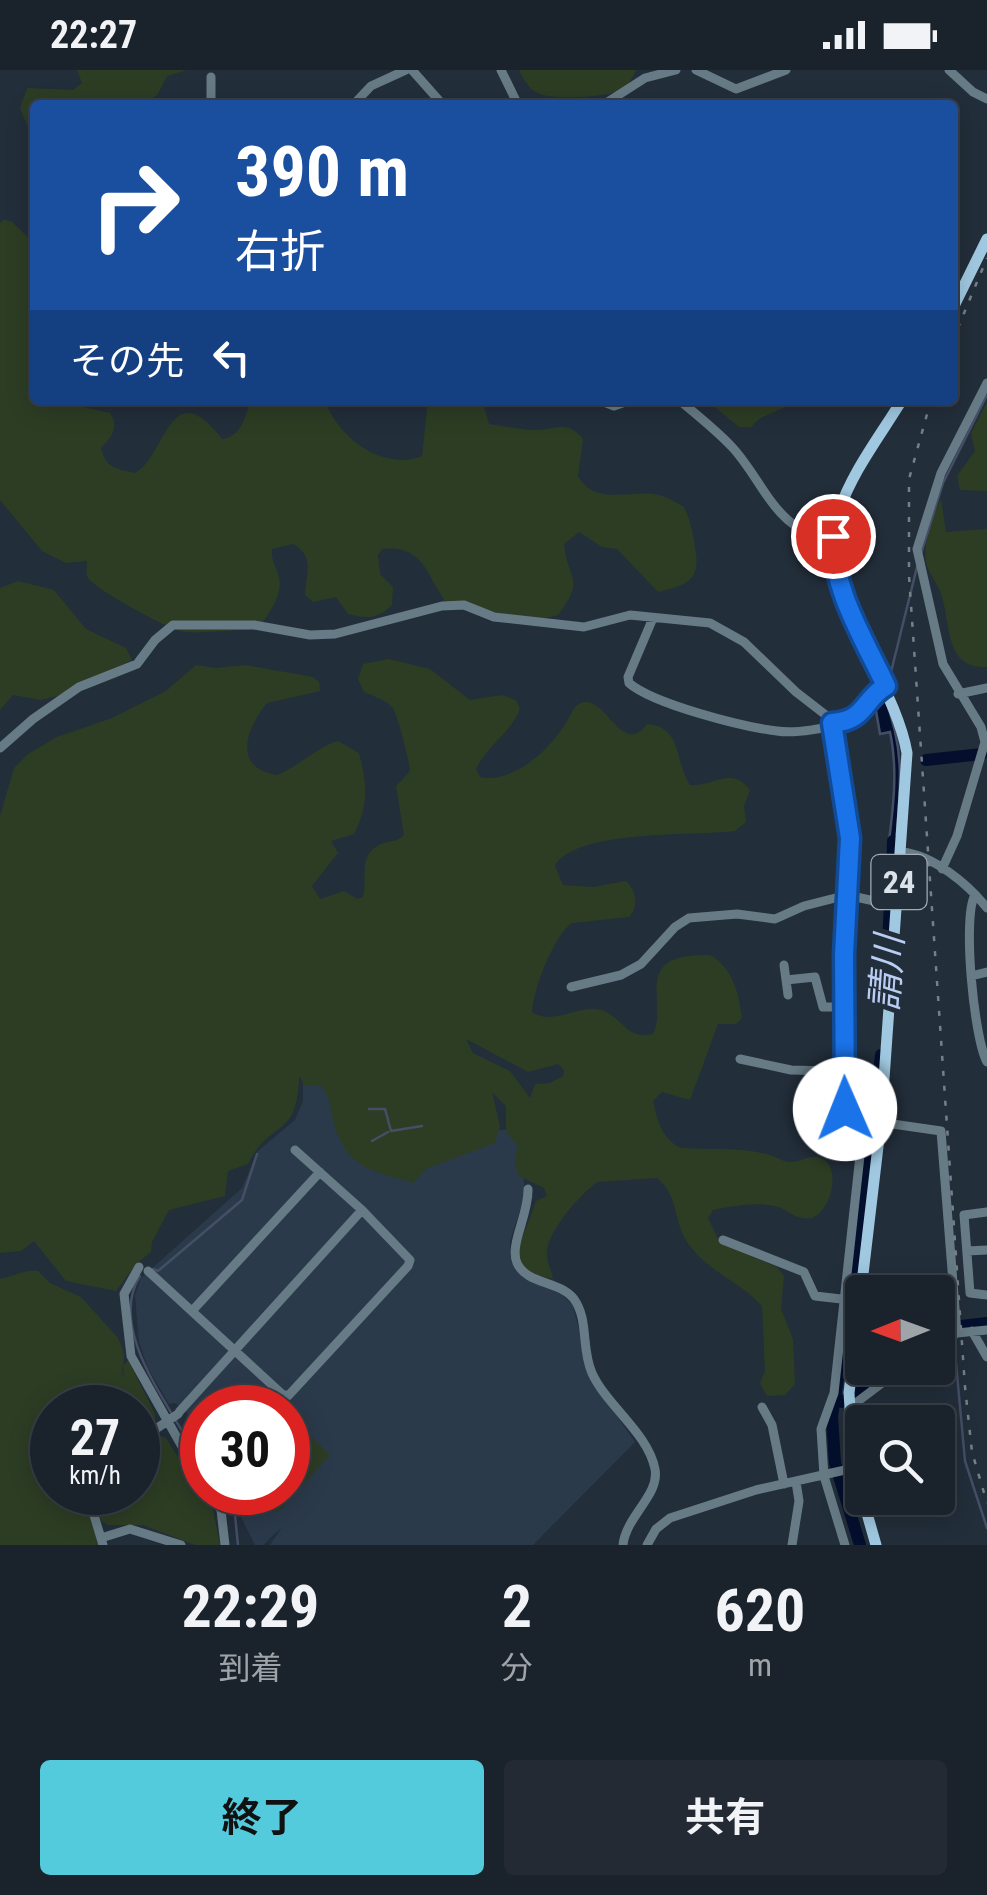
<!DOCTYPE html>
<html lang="ja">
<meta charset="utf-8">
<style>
body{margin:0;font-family:"Roboto Condensed","Noto Sans JP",sans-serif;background:#232a34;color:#f1f3f6;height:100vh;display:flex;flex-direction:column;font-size:38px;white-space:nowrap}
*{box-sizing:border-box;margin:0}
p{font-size:32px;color:#9fa4a9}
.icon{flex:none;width:55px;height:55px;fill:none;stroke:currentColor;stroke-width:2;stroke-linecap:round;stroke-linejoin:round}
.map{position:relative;height:1475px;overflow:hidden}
.details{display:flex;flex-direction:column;background:#1a222c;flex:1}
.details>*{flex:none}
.guide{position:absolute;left:30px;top:30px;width:928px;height:305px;border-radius:10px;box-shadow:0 5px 25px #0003,0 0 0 2px #383f48;background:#1a4fa0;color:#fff;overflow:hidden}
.needle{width:65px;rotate:269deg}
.controls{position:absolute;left:845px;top:1205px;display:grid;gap:20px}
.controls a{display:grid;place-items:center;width:110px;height:110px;border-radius:10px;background:#1a222c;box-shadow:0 5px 25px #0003,0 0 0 2px #383f48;font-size:50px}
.speed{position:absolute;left:30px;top:1315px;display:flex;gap:20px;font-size:50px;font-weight:700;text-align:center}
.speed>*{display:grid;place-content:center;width:130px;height:130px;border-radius:50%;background:#1a222c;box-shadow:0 5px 25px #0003,0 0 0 2px #383f48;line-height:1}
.speed small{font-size:25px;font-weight:400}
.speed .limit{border:15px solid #d22;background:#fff;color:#111}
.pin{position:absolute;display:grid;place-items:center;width:85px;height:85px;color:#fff;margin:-42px;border:5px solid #fff;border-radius:50%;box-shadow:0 2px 10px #0007}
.me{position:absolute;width:110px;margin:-55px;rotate:359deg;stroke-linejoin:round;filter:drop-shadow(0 0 8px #0008)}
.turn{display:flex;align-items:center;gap:35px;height:210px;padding:0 40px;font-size:45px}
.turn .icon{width:130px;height:130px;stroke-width:2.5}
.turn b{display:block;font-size:70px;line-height:85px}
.then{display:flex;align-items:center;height:95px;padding:0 40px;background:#0003;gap:20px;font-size:38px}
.eta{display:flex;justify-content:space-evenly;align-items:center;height:170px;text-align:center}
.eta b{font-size:60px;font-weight:700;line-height:70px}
.action{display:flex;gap:20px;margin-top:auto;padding:20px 40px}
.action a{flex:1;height:115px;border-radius:10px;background:#54cadd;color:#111;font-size:40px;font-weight:700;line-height:115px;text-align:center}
.action a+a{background:#232a34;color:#f1f3f6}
.status{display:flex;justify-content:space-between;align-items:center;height:70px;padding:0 50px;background:#1a222c;direction:ltr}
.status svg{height:28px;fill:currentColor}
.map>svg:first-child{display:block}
.built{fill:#2b3a4b}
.green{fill:#2d3d24;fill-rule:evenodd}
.water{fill:#030f2d;stroke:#444e66;stroke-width:2.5}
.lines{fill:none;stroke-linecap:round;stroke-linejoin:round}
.stream{stroke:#444e66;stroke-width:2.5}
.river{stroke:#030f2d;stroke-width:12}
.minor{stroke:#677b86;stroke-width:9}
.major{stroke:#a0c9e1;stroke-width:11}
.rail{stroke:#76808a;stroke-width:2.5;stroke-dasharray:5 10;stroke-linecap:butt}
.route-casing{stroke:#114b97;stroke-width:25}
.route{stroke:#1a73e8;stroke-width:18}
.labels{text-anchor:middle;stroke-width:10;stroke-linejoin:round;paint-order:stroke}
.shield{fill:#222e3a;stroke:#a4acb5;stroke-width:2.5}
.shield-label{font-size:32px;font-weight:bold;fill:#dbe2ea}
.water-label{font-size:38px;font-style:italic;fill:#bacef4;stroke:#222e3a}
</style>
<div class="status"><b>22:27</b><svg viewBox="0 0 49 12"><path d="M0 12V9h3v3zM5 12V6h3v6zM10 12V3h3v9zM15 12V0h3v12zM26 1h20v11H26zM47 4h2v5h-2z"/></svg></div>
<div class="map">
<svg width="987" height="1475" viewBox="0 0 987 1475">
<rect width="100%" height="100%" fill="#222e3a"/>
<path class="built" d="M303,1008L484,1046L500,1060H509L521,1079L525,1125L510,1171L511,1189L517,1199L559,1222L572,1234L594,1313L635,1372L533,1475H270L282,1457L263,1475H255L229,1423L288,1422V1338H202V1382L186,1353L188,1344L175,1333L169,1334L148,1298L139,1272L135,1225L141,1208L242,1118L258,1081L295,1050L303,1031Z"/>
<path class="green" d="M77,0H187L167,6L158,24L144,35H35V74L20,38L27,18L73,20L82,13Z
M519,0H636C632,8 629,15 622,20C608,27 555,30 540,24C530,21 523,9 519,0Z
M3,150L11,151L35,174V330C62,330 83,338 110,343C120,357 111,367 101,378C106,398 116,399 135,403C166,386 170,301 222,369C242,367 245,346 251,330H330L328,338C343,370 384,401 422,386L428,330H482L489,354C503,356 517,359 531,360C553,361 567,348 583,369L578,406C594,435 627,421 654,424C664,425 675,432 684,437C692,454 693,465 696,483C700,512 684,515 658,522L617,479L602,477L579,462L564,474C568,511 586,508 558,545C521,556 482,535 445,531C425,502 423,475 382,479L378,485L380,504L393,517L392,535C378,549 367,549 348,544L336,527L313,532L305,525C306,503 315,486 293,474L272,479C271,490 275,494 278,504C285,524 269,543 258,559C242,559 192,565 180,561C166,557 91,518 87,506C86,501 87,496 87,491L66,493L42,481L0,430V153Z
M714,330H800L759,349L751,357H739L715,337Z
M987,332V421L960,420L957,406L975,381L971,363Z
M941,429L946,462L987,459V597C945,599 951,556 942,527C939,514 928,504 926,491C923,473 933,445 941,429Z
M18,511L54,520L86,559L126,578L132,590L58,626L41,630L13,625L0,640V518Z
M389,589L430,599L470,630L502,625L516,630L520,639C510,664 488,674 476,699L480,707C512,714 548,681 564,656C569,650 571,641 576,636C603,614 620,691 647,654C683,657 674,691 690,715C713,717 732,695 750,720L744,736L746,752L735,761C696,766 574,759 555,796L563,815L593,817L626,811C636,820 639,837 629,847L572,853C554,865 533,920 532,942C554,957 580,932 604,941C623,949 627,970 653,964C669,931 629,883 710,885C733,898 739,924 742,948L736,954H718L690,1030L662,1022L653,1031C657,1050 662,1069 681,1078C708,1080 740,1077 766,1084C774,1085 781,1091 788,1092C799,1093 808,1085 818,1087C844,1093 831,1144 811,1148C796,1151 788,1139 775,1136C753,1132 735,1136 713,1140L708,1148L720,1173L777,1197L784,1206L781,1239L793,1269L795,1314L785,1325L767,1326L760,1313L765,1301L762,1236C742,1213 709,1202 690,1176C672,1153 680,1126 657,1108L597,1112C581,1124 545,1163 547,1185C547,1193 552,1201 553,1209L528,1203L517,1188C520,1168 530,1151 536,1131L547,1126L544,1118L519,1106L515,1096L517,1075L506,1062V1036L492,1022L500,1056L495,1073L426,1099L413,1113C373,1101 347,1099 334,1054C330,1040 331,1027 321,1016H305L299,1006C298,1070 271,1048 248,1094L228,1101L225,1126L169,1140L152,1172L151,1182L137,1193L116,1221L66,1211L34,1171L21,1181L0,1183V746L14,698L28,684L57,667L112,648L166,621L196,595L216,598L245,595L313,607L319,612L320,621L267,633C247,657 231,698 277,705C299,696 319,676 338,671L359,683C367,714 369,735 354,764L331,771L338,783L312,816L320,829L344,821L357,829L363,827C368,808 357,785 381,774C391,770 396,773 404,765L396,716L410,701C409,690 398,645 392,637C386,630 373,626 364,622L358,609L363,594ZM466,969L528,1002L558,994L564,1000L563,1006L550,1013L535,1014L530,1028L510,1001L473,983Z
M28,1201H38L50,1213L81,1227L118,1268L124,1283L123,1310L122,1298L128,1290L155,1344V1354L138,1366V1338H52V1422L84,1423L98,1475H0V1209Z
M288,1345L330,1385L278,1442L266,1440L247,1423L288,1422Z
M156,1366L165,1367L213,1439L220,1475H195L143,1455H108L101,1451L94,1423L138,1422V1377Z"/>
<path class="water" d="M878,625L884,626C908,686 899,726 895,788L887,787C892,746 899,703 890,662L880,664L875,635Z"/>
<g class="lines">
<path class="stream" d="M819,481L836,521
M921,484L943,413L987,325
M866,593L875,617
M891,602L917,497
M369,1039H385L391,1061L422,1056
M372,1071L388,1062
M153,1199L158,1201L242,1130L257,1084
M140,1206C113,1248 150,1308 172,1344
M954,1271L965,1391L987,1458
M176,1351L202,1393
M221,1422L235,1445L238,1475"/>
<path class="river" d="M926,690L982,684
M887,895L893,771
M938,1265L952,1257L987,1253
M842,1332L889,1298
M860,1475L835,1393L832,1346L862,1154L881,985"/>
<path class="minor" d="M412,0L443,35
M501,0L518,35
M696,0L736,19L786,0
M949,0L973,22L987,29
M211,35V7
M353,35L371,16L406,0
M603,35L645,8L676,0
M599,330L614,336L631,330
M679,330C697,345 716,360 732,377C764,411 778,468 833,466
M653,548L628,607L629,613C653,634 743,657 777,661C795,664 829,658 846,652C866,645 869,625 885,616
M958,624L987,618
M0,678L33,649L79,617L137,594L155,570L173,555H254L310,565L335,564L442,536L464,535L494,547L584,557L630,545L710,553L744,572L796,622L827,646L836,659L851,768L843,885L845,1039L851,1048L941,1061L957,1263
M902,782C933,785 968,814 987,838
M942,799L957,766L985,672L981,657L943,594L917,479L941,403L987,313
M975,825C962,846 974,969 987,992
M784,895L788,925
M971,906L987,902
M786,910L815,907L823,937H843
M571,917L621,905L641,894L675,857L689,848L737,844L775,849L804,836L847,825L897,836
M740,989L791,1000L831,1001L842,1044
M802,1055L818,1042L844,1047
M295,1080L362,1140
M528,1119C529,1144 509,1175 517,1193C527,1215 559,1210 574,1229C589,1250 581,1279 592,1303C607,1336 648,1363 655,1399C660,1425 626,1446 623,1475
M987,1142L964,1145L970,1223L987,1225
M723,1170L804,1202L815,1226L859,1231
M967,1181L987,1180
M139,1197L124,1224L131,1286L202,1412
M192,1241L320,1102
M972,1261L987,1287
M938,1274L957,1263L987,1260
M762,1337L772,1355L784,1414
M849,1338L902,1298
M138,1371L178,1344L180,1341L362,1140L410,1190L408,1196L288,1326L282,1324L148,1201
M87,1422L103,1475
M209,1422L221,1440L225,1475
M101,1468L130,1459L181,1475
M647,1475L656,1459L670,1448L756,1420L854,1398
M792,1475L799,1431L796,1412
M845,1475L824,1406L821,1359L834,1323L864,1049"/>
<path class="major" d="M952,240L987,169
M876,1475L854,1398L849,1323L881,1051L907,683C894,608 813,517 838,444C851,403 880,366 902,330"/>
<path class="rail" d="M952,272L987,188
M931,330L909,409V506L965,1317L972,1382L987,1433"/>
</g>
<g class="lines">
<g class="route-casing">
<path id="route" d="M833,466C832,519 864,569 886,616C863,629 866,651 832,653L850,768L844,885L845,1039"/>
</g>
<use href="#route" class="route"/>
</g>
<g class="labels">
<rect class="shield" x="871.5" y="785" width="55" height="54" rx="8"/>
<g class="shield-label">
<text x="899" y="823">24</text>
</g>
<g class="water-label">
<text transform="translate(887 903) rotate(-86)" y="13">請川</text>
</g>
</g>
</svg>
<div class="controls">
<a><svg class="needle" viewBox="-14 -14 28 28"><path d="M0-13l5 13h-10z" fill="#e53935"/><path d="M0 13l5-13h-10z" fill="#9fa4a9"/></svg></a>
<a><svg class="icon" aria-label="search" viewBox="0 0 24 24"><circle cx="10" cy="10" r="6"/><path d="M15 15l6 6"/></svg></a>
</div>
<div class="speed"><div>27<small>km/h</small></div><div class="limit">30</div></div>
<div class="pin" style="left:833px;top:466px;background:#d93025"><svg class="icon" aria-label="arrive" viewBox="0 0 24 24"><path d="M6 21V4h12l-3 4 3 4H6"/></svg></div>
<svg class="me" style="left:845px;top:1039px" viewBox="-20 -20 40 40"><circle r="19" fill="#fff"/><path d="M0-13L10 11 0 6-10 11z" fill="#1a73e8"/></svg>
<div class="guide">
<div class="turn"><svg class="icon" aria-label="right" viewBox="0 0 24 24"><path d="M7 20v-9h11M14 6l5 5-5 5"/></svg><div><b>390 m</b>右折</div></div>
<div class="then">その先<svg class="icon" aria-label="left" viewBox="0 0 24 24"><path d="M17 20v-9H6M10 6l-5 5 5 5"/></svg></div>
</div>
</div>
<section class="details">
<div class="eta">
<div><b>22:29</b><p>到着</p></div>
<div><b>2</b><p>分</p></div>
<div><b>620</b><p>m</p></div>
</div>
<div class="action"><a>終了</a><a>共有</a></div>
</section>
